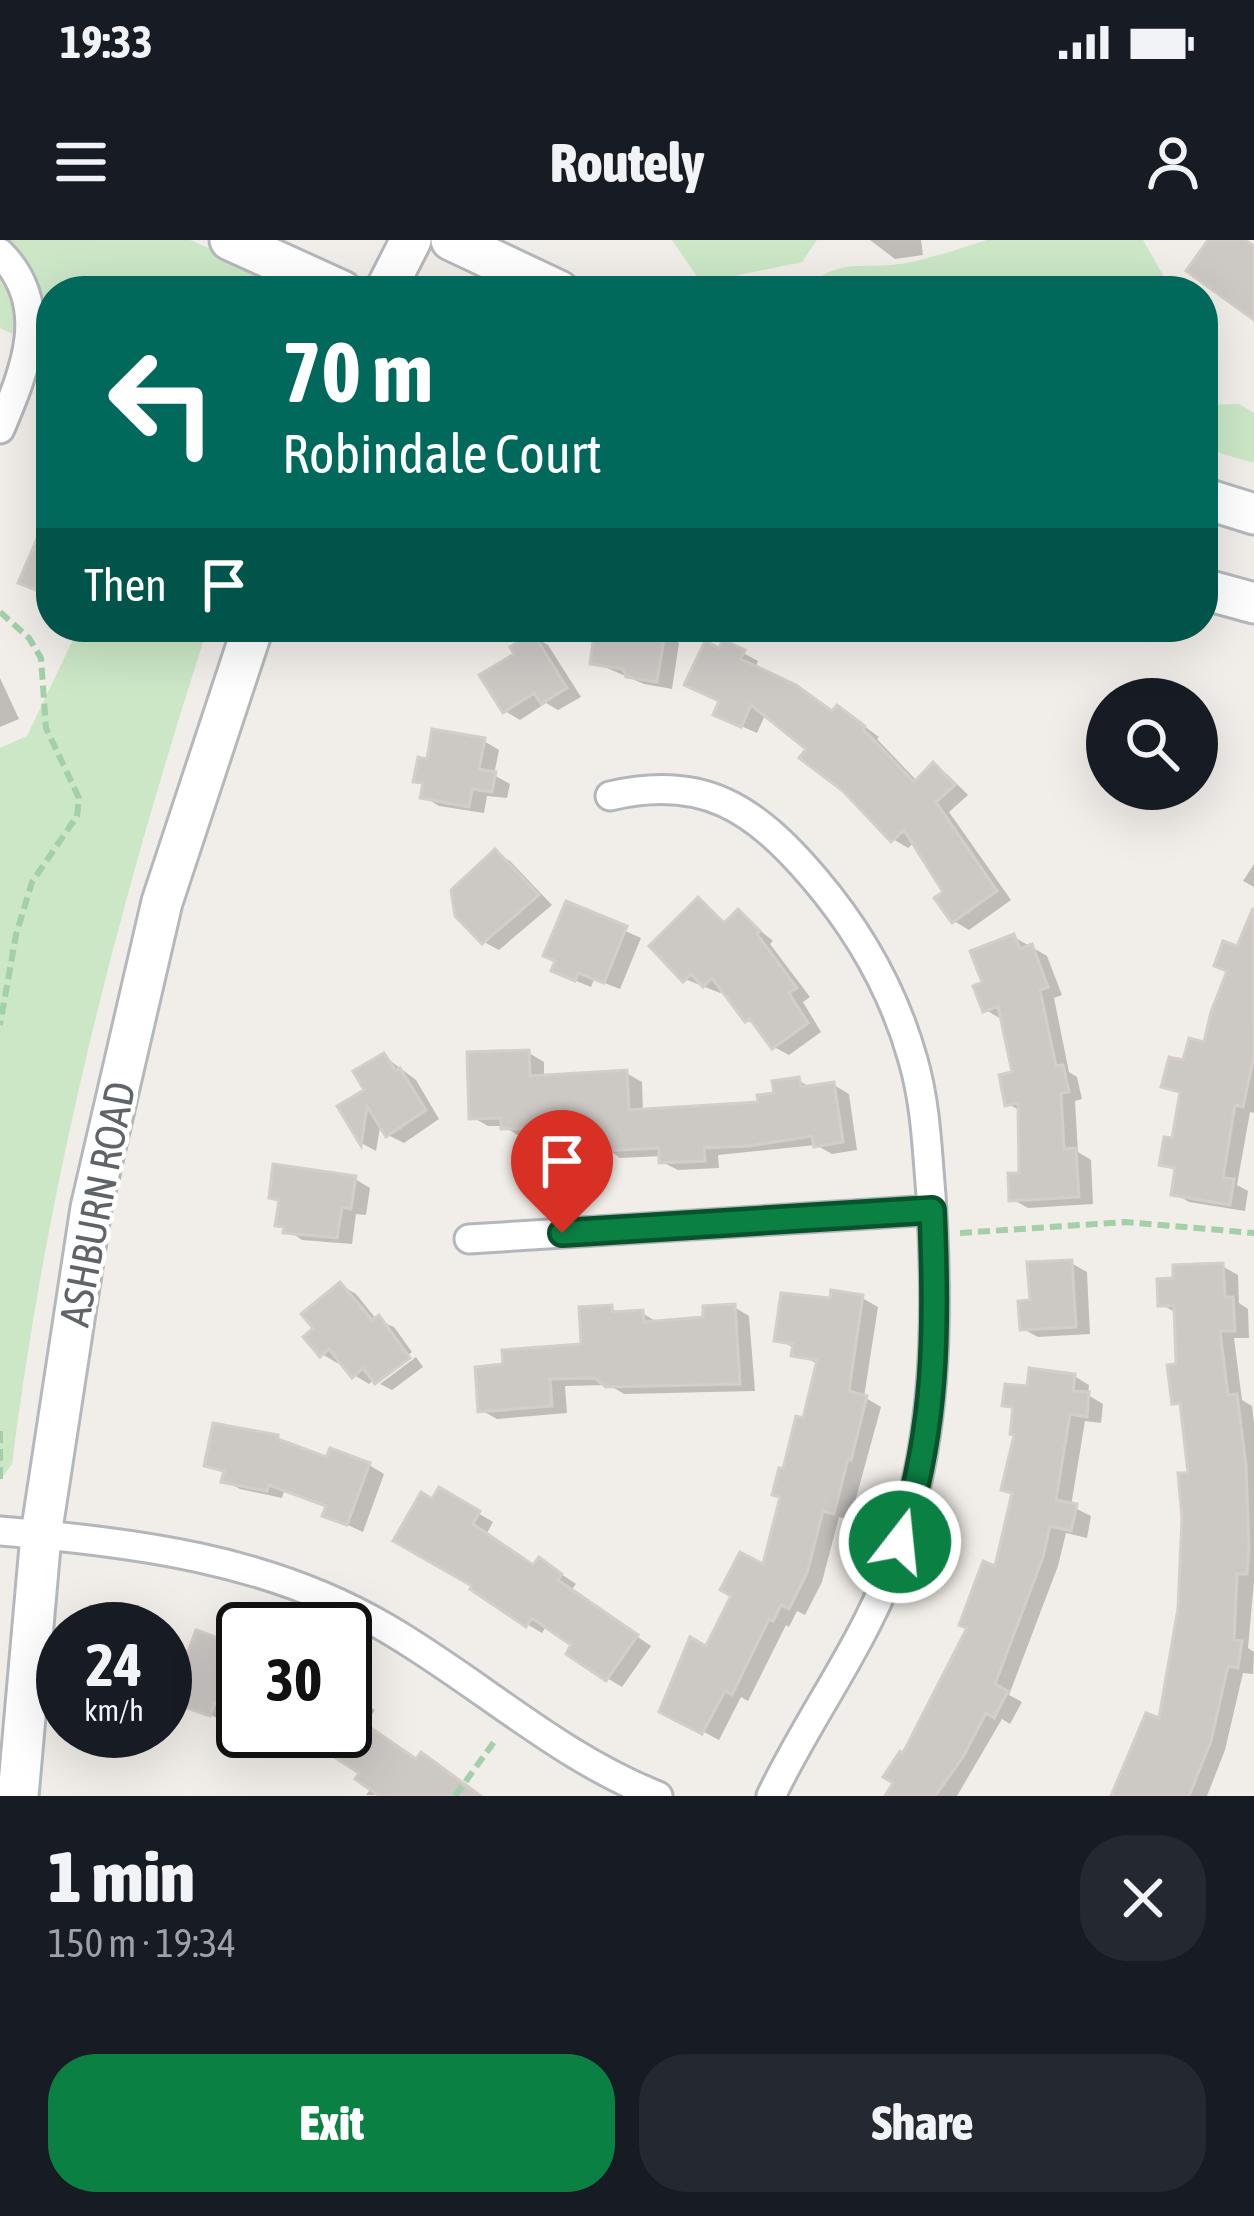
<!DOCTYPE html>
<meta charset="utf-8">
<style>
body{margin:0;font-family:"Asap Condensed",sans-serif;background:#242831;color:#f1f3f6;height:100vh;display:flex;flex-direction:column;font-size:45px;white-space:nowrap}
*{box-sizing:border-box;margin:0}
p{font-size:39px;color:#9ea1a6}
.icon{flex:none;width:66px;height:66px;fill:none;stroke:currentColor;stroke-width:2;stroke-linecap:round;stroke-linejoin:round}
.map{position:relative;height:1556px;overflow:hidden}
.panel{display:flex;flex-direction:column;background:#171b24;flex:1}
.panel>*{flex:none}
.top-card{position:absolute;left:36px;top:36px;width:1182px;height:366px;border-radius:48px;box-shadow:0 12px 48px #0002;background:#00695c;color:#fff;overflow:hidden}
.controls{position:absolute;left:1086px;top:438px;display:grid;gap:24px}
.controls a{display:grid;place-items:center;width:132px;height:132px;border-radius:50%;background:#171b24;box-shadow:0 12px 48px #0002;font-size:60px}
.speed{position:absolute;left:36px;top:1362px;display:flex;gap:24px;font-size:60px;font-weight:700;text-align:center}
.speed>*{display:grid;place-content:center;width:156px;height:156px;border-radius:50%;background:#171b24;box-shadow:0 12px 48px #0002;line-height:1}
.speed small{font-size:30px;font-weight:400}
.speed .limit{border:6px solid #111;border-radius:18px;background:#fff;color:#111}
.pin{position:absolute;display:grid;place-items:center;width:102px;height:102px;color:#fff;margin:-123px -51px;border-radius:50% 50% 50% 0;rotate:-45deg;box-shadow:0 0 12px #0007}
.pin .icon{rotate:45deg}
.me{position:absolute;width:132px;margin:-66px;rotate:16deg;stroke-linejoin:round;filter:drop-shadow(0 0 9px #0008)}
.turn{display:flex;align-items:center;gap:42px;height:252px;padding:0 48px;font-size:54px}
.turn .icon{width:156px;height:156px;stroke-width:2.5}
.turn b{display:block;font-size:84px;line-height:102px}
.then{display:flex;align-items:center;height:114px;padding:0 48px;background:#0003;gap:24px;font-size:45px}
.round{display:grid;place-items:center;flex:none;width:126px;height:126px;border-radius:48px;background:#242831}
.summary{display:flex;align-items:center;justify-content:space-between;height:204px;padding:0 48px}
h1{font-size:72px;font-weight:800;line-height:90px}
.cta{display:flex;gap:24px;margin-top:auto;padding:24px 48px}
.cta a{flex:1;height:138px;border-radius:48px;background:#0b8043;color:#fff;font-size:48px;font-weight:800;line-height:138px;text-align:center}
.cta a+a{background:#242831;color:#f1f3f6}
.status{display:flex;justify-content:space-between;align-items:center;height:84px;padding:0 60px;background:#171b24;direction:ltr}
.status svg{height:33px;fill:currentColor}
header{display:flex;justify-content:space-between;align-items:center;height:156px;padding:0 48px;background:#171b24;font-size:54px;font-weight:800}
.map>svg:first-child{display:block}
.green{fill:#cbe7c6}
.shadow{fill:#0003}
.building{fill:#ccc8c4;stroke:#d5cec6;stroke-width:3}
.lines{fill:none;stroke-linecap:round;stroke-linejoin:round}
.street-casing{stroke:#b3b6ba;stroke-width:33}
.secondary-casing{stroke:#b4b8bc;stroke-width:45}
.path{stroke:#a3d0a8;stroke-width:6;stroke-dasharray:12 6;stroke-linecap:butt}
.street{stroke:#fff;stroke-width:27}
.secondary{stroke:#fff;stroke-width:39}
.route-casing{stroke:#07532c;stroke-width:30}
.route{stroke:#0b8043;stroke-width:21}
.labels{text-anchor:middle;stroke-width:9;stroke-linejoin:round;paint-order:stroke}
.street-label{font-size:42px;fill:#5f6468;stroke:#fff}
</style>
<div class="status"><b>19:33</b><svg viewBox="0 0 49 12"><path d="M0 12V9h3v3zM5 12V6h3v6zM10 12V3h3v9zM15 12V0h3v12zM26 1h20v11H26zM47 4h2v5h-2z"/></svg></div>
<header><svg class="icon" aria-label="menu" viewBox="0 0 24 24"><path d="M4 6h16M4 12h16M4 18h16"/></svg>Routely<svg class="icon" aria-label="person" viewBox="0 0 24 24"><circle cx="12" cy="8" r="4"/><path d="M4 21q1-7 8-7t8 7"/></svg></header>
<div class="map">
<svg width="1254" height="1556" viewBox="0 0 1254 1556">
<rect width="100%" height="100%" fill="#f1ede8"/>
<path class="green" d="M0,0H190L269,34L294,51H51V111L0,88Z
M672,0H817L802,22L724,38H698Z
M987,0H1143L1172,51H800C844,15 857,31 906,23C933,18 961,8 987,0Z
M1239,164L1254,173V223L1203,208V165Z
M79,387H208C119,661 48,938 12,1224L0,1240V508L27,496Z"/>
<path class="shadow" d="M870,0H921L923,15L895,19Z
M51,257V356L22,342Z
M598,387L664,395L679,403L672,449L644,444L593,422Z
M533,396L548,405L581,457L558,470L546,463L520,480L505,471L518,415Z
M721,412L743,413L758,421L755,429L834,474L852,477L879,497L877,499L918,542L933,526L948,535L968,555L949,572L1011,660L969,690L954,681L947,653L915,602L908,608L893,599L811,508L766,473L757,493L732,482L722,462Z
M0,438L19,479L0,487Z
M484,501L499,510L494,535L510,544L507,558L487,556L484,573L439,566L424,557L426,545L417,540L430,522Z
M495,613L510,621L552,665L499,710L484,702Z
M1254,624V647L1243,641Z
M699,661L728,684L739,673L773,701L770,704L810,757L803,762L821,792L789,815L774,807L760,788L747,780L724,749L720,753L685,739Z
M567,665L641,698L620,749L594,739L591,747L569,738Z
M1254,693V873L1250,872L1237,945L1248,951L1245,971L1189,962L1174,953L1178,932L1162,923L1175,902L1180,854L1165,846L1206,806Z
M1014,697L1047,716L1062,755L1054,758L1069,832L1077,837L1082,859L1075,861L1078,912L1091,920L1093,964L1028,968L1012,959L1023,935L1021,871L1008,864L1016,834L1001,779L986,770V744Z
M529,813L544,822V838L626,833L642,842L643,872L761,864L798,840L813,849L834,845L849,854L857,910L832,914L816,905L718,915L719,928L678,930L662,922V916L620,918L605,907L588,909L573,900V895L519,896L504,886H488L472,877Z
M384,816L416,840L439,879L404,903L388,895L381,882L376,911L363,904L341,867L368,851Z
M355,939L370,948L366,975L356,974L352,1004L302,1000L279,984L282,962L272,956Z
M1071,1023L1087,1032L1090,1094L1038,1097L1023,1089L1033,1063Z
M1222,1026L1238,1035L1239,1063L1248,1069L1249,1098H1234L1242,1160L1252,1166L1254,1184V1341L1248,1408L1254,1412L1253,1434L1243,1433L1225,1510L1207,1556H1114L1162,1483L1181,1370L1192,1236L1183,1167L1175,1162L1179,1127L1178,1074L1161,1064Z
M341,1045L356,1054L377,1080L394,1087L412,1112L378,1137V1142L375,1139L369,1144L354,1135L341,1120L337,1123L322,1114Z
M862,1058L878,1067L864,1157L881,1167L850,1280L839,1277L822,1342L805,1375L797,1371L789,1387L786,1385L748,1461L741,1457L719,1500L663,1470L765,1329L783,1258L785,1233L805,1181L819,1124L795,1114L796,1109L777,1099L832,1062Z
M734,1067L749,1076L755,1151L624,1154L609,1145L565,1146L567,1173L497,1179L481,1170L584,1106L611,1068L622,1074L642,1073L657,1082L706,1080Z
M416,1117L423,1127L392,1150L380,1144Z
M1074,1136L1089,1145L1088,1155L1103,1164L1101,1183L1085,1181L1071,1266L1091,1276L1087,1298L1066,1293L1058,1326L1009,1455L1022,1462L1010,1484L1002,1479L957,1556H889L997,1330L1014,1254L1016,1171L1005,1165L1030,1149Z
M277,1198L328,1221L369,1225L384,1234L363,1292L326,1275L328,1267L284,1251L282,1258L240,1249L225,1241L226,1234L207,1225Z
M440,1251L493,1282L486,1295L535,1328L555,1330L576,1344L571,1351L651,1406L622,1447L607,1438L576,1405L547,1385L542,1393L527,1384L433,1263Z
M243,1410V1475L230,1470L226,1482L186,1464Z
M345,1451L375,1470L365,1485L417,1522L481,1556L366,1555L372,1547L363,1532L311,1491H345Z"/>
<path class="building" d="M1208,0H1245L1254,6V80L1186,31Z
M51,266V356L18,343Z
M595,387L665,392L657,442L626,437L623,429L590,424Z
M533,393L567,448L541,464L534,453L503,473L479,435L514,414L510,407Z
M723,400L745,410L741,419L796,445L832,471L837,465L865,486L863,489L914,542L933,522L955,545L936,562L997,651L952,683L934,658L943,652L904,590L891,602L843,551L799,518L806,509L751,465L741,487L713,475L719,461L684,445L705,401L719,408Z
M432,489L485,498L479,529L496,532L492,552L472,549L469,567L420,558L423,543L413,542L418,517L427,519Z
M495,609L539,655L482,704L455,676L451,650Z
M698,657L724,683L738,669L760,691L757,694L797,748L789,753L808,783L772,809L750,779L745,782L712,738L703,747L691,734L683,742L649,706Z
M566,661L627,686L604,743L578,733L575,741L551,731L555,721L543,716Z
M1253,668L1254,815L1243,867L1235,865L1223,938L1234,939L1230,965L1171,955L1175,928L1159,925L1164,897L1172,898L1180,852L1161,847L1169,817L1183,820L1189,798L1204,802L1211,772L1227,731L1214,726L1223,701L1237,706Z
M1014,694L1020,709L1032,704L1048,747L1040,750L1056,826L1063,825L1069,852L1061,853L1064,909L1076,908L1079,957L1009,961L1008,933H1019L1018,863L1005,866L999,835L1012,832L998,766L983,772L973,746L982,742L970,711Z
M529,810L530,836L627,830L629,870L758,862L757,855L774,853L772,841L799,837L801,847L834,842L843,902L814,907L812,896L749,906L704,908L705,921L659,923V908L602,911L601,900L570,902L569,888L501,889V878L469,879L467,812Z
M384,813L396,831L400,828L426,870L386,897L367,866L361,906L337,866L364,850L353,831Z
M273,924L356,936L351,969L342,967L337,998L283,993L284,987L275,986L279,960L269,958Z
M1072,1020L1076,1087L1020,1090L1018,1061L1030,1060L1027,1022Z
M1223,1023L1225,1057H1233L1235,1091H1220L1228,1155L1237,1154L1246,1226L1249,1307L1247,1334H1237L1234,1400L1242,1401L1238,1428L1228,1426L1211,1501L1189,1556H1111L1146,1473L1159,1478L1178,1369L1182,1278L1178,1233H1188L1180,1163L1172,1164L1167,1125L1176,1124L1174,1066H1158L1157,1039L1173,1038V1025Z
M340,1042L372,1080L379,1075L410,1118L375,1144L363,1128L352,1138L329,1109L320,1117L303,1097L313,1088L301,1074Z
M831,1050L863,1055L849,1151L867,1156L851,1220L848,1219L834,1274L823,1271L807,1333L789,1369L781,1365L773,1381L769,1379L732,1455L725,1451L702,1494L659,1472L690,1397L706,1406L731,1356L720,1350L740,1312L763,1324L780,1257L772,1255L779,1228L783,1229L796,1176L803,1178L817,1120L791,1116L793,1104L774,1101L781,1053L830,1058Z
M735,1064L740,1144L606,1147L595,1138L550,1139L552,1166L478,1172L475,1127L503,1124L502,1110L581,1104L579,1067L612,1065V1072L643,1070L644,1082L703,1077V1066Z
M1029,1128L1075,1134L1073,1151L1089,1152L1087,1177L1070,1174L1056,1260L1077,1264L1071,1291L1050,1286L1043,1317L995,1444L1008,1451L994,1478L986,1473L963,1517L935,1556H885L893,1543L883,1537L900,1511L903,1513L967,1388L959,1385L983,1321L995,1326L1012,1253L1001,1250L1014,1195L1010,1194L1013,1167L1002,1166L1005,1144L1027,1146Z
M213,1183L278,1195V1199L326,1217L330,1208L370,1223L347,1285L322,1276L326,1266L269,1245L267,1251L221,1242L224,1231L204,1226Z
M439,1247L480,1271L473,1284L533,1325L539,1317L562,1334L558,1340L638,1395L606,1441L566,1414L571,1405L532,1378L526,1387L470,1349L472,1346L393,1301L421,1252L432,1259Z
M196,1390L243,1407V1459L238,1472L214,1464L210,1476L182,1466L188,1450L176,1445Z
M345,1470L416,1519L421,1512L481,1556H379L355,1539L359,1533L294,1491H345Z"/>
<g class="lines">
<g class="street-casing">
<path id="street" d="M0,13C53,66 24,132 0,189
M610,556C703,534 754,568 814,638C860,692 894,752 913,820C926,865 927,910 931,955C939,1084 937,1210 890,1332C859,1411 808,1479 771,1556
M469,999L932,970
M0,1291C135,1303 267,1318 386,1388C479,1442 557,1516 658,1556"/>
</g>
<g class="secondary-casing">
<path id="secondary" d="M230,0L342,51
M451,0L559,51
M385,51L411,0
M1203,258L1254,274
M1203,349L1254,363
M18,1556L41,1295L91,968L162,662L253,387"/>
</g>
<path class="path" d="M0,372L29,398L41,418L46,488L79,558L77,576L32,642L16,695L0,785
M960,993L1126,982L1254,993
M0,1191V1242
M455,1556L494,1502"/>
<use href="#street" class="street"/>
<use href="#secondary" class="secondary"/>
</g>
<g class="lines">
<g class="route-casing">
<path id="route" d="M562,993L932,970C937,1087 937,1189 900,1302"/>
</g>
<use href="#route" class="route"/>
</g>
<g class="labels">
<g class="street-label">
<text transform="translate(97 964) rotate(-79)" y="15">ASHBURN ROAD</text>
</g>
</g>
</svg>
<div class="controls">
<a><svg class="icon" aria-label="search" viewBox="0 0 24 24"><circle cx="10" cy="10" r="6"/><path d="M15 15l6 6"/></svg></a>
</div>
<div class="speed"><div>24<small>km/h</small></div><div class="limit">30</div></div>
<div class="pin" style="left:562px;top:993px;background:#d93025"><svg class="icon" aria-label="arrive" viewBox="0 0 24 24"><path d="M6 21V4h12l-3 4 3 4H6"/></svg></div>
<svg class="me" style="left:900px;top:1302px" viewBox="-20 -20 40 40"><circle r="17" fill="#0b8043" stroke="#fff" stroke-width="3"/><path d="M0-11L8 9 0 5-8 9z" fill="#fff"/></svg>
<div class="top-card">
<div class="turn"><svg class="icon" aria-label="left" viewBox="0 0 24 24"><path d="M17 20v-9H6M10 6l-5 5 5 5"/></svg><div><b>70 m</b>Robindale Court</div></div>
<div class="then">Then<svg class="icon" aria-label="arrive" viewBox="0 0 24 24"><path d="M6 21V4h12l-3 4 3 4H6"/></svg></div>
</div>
</div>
<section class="panel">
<div class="summary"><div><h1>1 min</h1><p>150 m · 19:34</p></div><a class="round"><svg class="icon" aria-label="close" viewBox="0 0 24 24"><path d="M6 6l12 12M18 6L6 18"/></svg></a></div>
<div class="cta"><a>Exit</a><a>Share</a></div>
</section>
